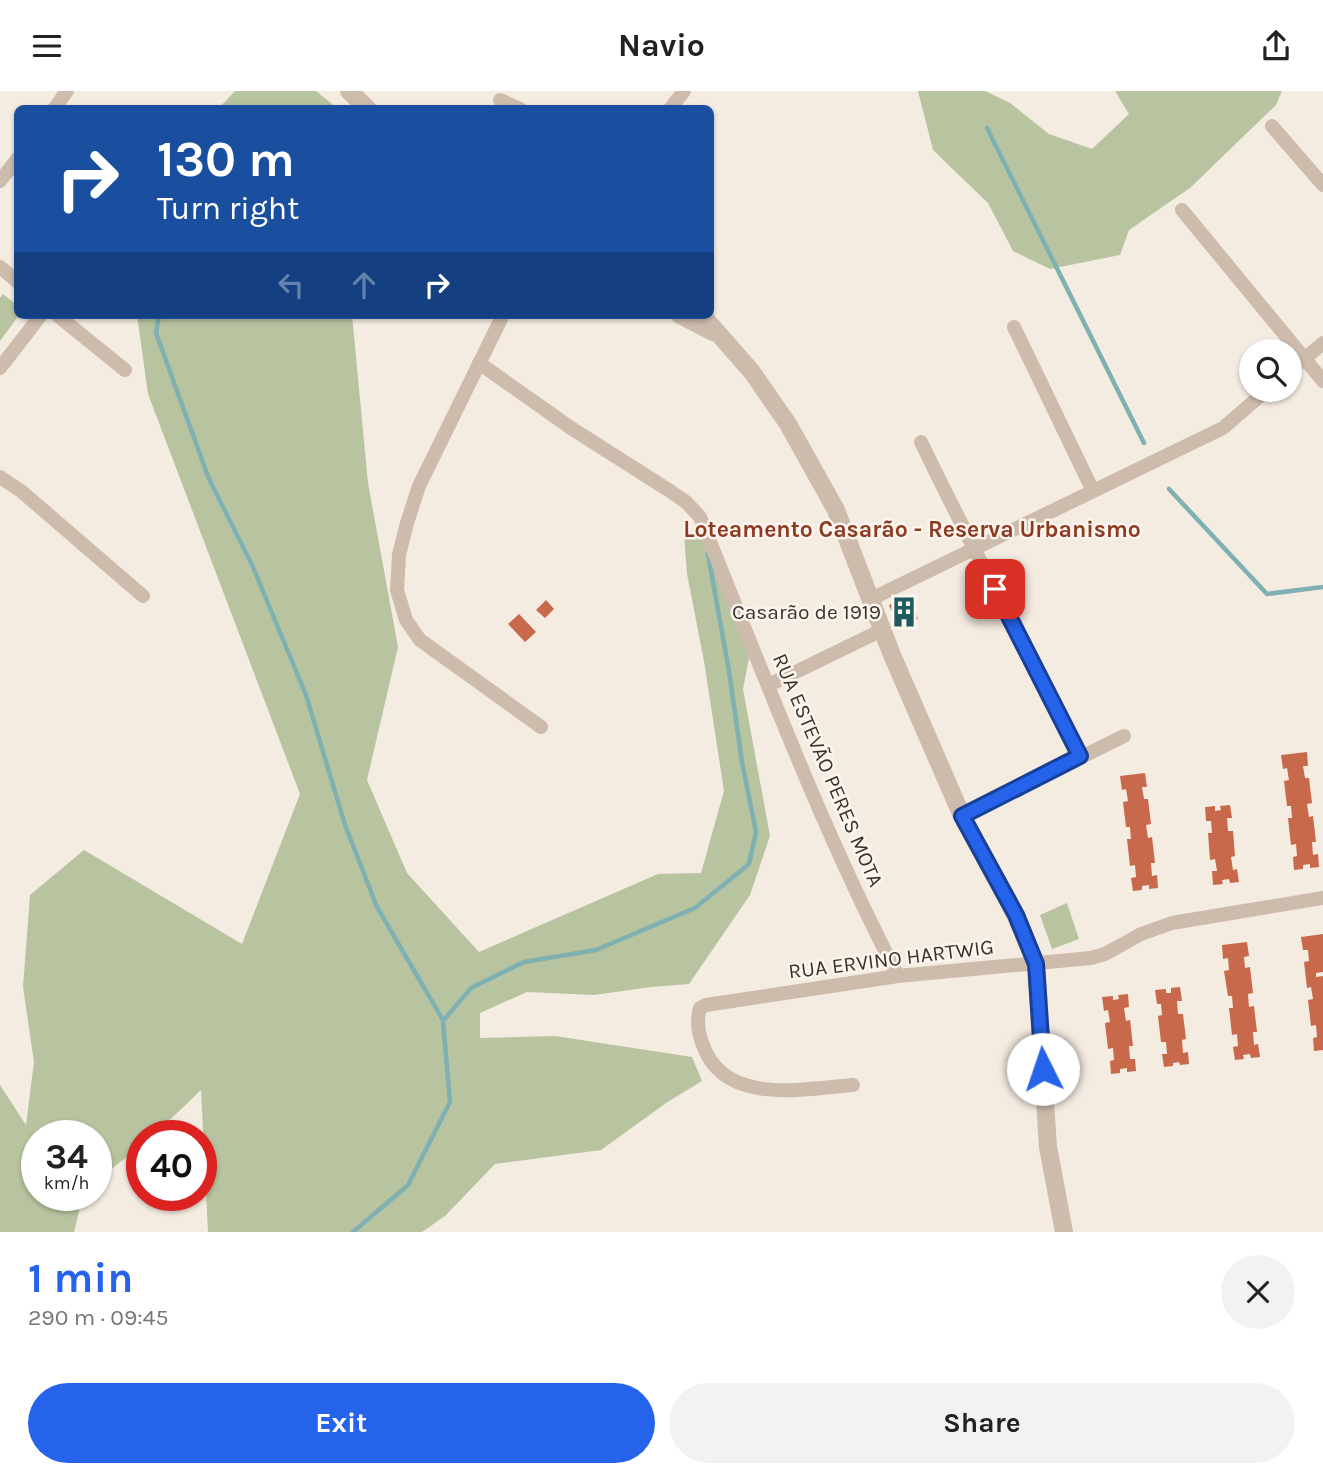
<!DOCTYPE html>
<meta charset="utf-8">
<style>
body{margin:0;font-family:Karla,sans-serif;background:#f2f2f2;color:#222;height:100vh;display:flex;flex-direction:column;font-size:26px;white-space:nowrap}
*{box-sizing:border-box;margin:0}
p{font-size:23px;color:#767676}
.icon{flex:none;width:38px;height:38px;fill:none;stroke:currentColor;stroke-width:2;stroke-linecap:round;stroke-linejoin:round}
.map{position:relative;height:1141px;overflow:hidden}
.panel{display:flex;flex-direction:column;background:#fff;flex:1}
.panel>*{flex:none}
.banner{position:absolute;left:14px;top:14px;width:700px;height:214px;border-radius:10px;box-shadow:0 2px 5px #0004;background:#1a4fa0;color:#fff;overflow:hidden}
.controls{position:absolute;left:1239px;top:248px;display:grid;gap:14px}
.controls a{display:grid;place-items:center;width:63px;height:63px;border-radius:50%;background:#fff;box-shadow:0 2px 5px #0004;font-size:35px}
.speed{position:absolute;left:21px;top:1029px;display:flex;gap:14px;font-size:35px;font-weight:700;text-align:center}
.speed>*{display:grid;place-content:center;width:91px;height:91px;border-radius:50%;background:#fff;box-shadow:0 2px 5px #0004;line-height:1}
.speed small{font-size:18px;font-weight:400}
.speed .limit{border:10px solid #d22;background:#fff;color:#111}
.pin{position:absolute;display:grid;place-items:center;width:60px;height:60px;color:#fff;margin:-30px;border-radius:14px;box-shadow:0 4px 10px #0006}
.me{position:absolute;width:77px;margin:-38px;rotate:356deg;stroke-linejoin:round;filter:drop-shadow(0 0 5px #0008)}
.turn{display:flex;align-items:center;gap:24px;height:147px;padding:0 28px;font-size:32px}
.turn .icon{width:91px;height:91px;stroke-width:2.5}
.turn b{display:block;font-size:49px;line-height:60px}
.lanes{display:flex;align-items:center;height:66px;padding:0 28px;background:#0003;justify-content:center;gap:35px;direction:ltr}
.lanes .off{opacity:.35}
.round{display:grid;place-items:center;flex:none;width:74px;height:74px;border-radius:37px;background:#f2f2f2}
.summary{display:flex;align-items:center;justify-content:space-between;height:119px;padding:0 28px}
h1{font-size:42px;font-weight:700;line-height:52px;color:#2563eb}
.button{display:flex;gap:14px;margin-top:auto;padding:14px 28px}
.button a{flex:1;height:80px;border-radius:42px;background:#2563eb;color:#fff;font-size:28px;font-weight:700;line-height:80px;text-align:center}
.button a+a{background:#f2f2f2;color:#222}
header{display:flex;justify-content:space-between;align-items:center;height:91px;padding:0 28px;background:#fff;font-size:32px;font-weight:700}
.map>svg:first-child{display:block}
.green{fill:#b8c4a0}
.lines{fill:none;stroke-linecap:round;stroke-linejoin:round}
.stream{stroke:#7fb0b2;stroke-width:4.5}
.building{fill:#c8694b}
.minor{stroke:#cdbbac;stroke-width:14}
.tertiary{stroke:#cdbbac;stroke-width:18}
.route-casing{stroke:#184099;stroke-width:18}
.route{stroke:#2563eb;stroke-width:12}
.labels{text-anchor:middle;stroke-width:5;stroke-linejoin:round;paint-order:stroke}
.poi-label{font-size:21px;fill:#3b302b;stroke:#fbf5ee;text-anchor:end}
.street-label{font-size:21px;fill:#3b302b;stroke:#fbf5ee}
.neighbourhood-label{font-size:23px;font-weight:bold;fill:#8c3b22;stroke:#fbf5ee}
</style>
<header><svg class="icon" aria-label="menu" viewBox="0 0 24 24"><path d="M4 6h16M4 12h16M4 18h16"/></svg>Navio<svg class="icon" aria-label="share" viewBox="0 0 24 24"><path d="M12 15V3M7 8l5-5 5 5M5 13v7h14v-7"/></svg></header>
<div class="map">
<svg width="1323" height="1141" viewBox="0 0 1323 1141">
<rect width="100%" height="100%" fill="#f4ebe1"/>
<path class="green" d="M235,0H316L337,17H219Z
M918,0H985L1010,12L1049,43L1092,58L1129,23L1115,0H1282L1276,14L1190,97L1129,139L1120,164L1050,178L1013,160L988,112L933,59Z
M3,203L17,214L19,224L0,250V207Z
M137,224H352L368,392L398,556L367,689L407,782L479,861L658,783L701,782L724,700L704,570L687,483L684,443L700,439L750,562L743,598L770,745L750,804L689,893L651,896L594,904L527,901L480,922V947L555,945L692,966L702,990L666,1012L601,1059L495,1073L445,1125L422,1141H208L201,999L153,1045H142V1055L96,1089V1045H37V1104H83L74,1141H0V994L26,1034L34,971L23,896L30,804L84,759L242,853L300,703L148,303Z
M1067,812L1079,848L1052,858L1040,824Z"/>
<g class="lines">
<path class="stream" d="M987,37L1144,352
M159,224L156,242L209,388L253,476L306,604L345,734L377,816L443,929
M1169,398L1267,503L1323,496
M353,1141L408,1094L450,1011L443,930L471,897L524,871L596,859L695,817L749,773L756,741L742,671L729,580L708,463"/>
</g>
<path class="building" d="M910,505L918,528L898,536L889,514Z
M546,509L554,518L545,527L536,519Z
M519,523L536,541L525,551L508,533Z
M1307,661L1308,675H1303L1305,687H1309L1312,712L1307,713L1309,726L1313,725L1316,751H1312L1313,764L1318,763L1319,776L1310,777V773L1303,774V778L1294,779L1293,766L1297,765L1296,753L1291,754L1288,727H1292L1291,715H1287L1284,690L1289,689L1287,677L1283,678L1281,664Z
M1145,682L1147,696H1142L1144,708H1148L1151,733L1146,734L1148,747L1152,746L1155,772H1151L1152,785L1157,784L1158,797L1149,798V794L1142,795V799L1133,800L1131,787L1136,786L1135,774L1130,775L1127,748H1131L1130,736H1126L1123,711L1128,710L1126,698L1122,699L1120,685Z
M1230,714L1232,727H1227L1228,740H1233L1235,765L1231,766L1233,779L1237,778L1239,791L1230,792L1229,788L1222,789L1223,793L1213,794L1212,780H1217L1215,768L1210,769L1208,742H1212L1211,730H1206L1205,716L1215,715V720L1221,719L1220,715Z
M1323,843V881L1316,882V886L1323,885V959L1314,960L1313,947L1317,946L1316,934L1311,935L1308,909L1313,908L1311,896L1307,897L1304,871L1309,870L1308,859H1303L1301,846Z
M1247,851L1249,865L1244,866L1245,877L1250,876L1253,902L1248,903L1249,916L1254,915L1257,941H1253L1254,954L1258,953L1260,966L1251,967L1250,963L1243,964L1244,968L1235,969L1233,956L1238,955L1237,943L1232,944L1229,917H1233L1232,905H1228L1224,880L1229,879L1228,867L1223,868L1222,854Z
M1180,896L1182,910H1177L1178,923H1183L1186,948L1182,949L1183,962L1188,961L1189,973L1180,974L1179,971L1173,972V975L1164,976L1162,963H1167L1166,951H1161L1158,925L1162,924L1161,913H1157L1155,899L1166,898V902H1171V897Z
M1128,903L1129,916L1124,917L1126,930L1130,929L1133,955H1129L1130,968H1135L1136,980L1127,981V977L1120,978V982L1111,983L1110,970L1114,969L1113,957L1108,958L1105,932L1110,931L1108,919L1104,920L1102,906L1113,905V909L1119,908L1118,904Z"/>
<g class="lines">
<path class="minor" d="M500,9L520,18
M54,18L67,0
M670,18L684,0
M1272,35L1323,94
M0,90L18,67
M1182,119L1323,290
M0,176L18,191
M57,224L125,279
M503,224L419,395L407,432L399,464L397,499L406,529L420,549L541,636
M1014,236L1093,400
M479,272L571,337L670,400L686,411L700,426C763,581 821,737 898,885
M0,277L41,224
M1290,280L1323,252
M921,351C972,457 1028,560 1080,665
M0,386L21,400L143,505
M871,508L1223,337L1267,299
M769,594L882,539
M962,725L1124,645
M853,994C804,998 724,1015 703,954C698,942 696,931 700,917L706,914L898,885L1091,867L1105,863L1141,843L1172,832L1323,807"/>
<path class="tertiary" d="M349,0L368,18
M680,224L713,241
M702,224L752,281L788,333L836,419L892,564L962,725L1016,825L1036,873L1048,1056L1064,1141"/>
</g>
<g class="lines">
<g class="route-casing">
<path id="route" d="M995,498L1080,665L962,725L1016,824L1036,873L1043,978"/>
</g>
<use href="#route" class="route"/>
</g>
<defs>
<g id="building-bare" transform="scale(2.415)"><path d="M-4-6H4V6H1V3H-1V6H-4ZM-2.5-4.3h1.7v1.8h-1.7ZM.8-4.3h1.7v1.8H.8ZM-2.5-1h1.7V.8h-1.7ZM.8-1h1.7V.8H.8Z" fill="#1f5a5e" stroke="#fbf5ee" stroke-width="2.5" paint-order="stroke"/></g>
</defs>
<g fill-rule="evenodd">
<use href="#building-bare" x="904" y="521"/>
</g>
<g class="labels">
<g class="poi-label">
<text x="881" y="528">Casarão de 1919</text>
</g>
<g class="street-label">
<text transform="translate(828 679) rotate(67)" y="7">RUA ESTEVÃO PERES MOTA</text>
<text transform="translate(891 868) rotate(-7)" y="7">RUA ERVINO HARTWIG</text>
</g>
<g class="neighbourhood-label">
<text x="912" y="446">Loteamento Casarão - Reserva Urbanismo</text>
</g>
</g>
</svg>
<div class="controls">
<a><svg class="icon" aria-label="search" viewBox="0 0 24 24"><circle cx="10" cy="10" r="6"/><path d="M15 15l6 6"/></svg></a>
</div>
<div class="speed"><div>34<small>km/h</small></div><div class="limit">40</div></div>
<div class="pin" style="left:995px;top:498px;background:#d93025"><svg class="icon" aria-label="arrive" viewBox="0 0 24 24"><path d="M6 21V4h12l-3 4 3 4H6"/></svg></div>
<svg class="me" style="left:1043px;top:978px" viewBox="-20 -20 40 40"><circle r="19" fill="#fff"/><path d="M0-13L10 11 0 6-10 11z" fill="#2563eb"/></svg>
<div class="banner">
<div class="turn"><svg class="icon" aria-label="right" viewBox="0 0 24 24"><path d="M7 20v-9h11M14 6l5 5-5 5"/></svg><div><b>130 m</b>Turn right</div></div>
<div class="lanes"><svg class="icon off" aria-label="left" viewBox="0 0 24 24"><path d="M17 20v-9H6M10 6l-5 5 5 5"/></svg><svg class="icon off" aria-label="ahead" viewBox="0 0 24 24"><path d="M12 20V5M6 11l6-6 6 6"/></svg><svg class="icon" aria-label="right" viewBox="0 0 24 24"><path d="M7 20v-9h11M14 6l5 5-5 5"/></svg></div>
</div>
</div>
<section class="panel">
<div class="summary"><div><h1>1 min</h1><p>290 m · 09:45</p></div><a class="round"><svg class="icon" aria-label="close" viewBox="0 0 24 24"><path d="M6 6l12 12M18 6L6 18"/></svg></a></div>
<div class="button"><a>Exit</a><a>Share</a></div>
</section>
